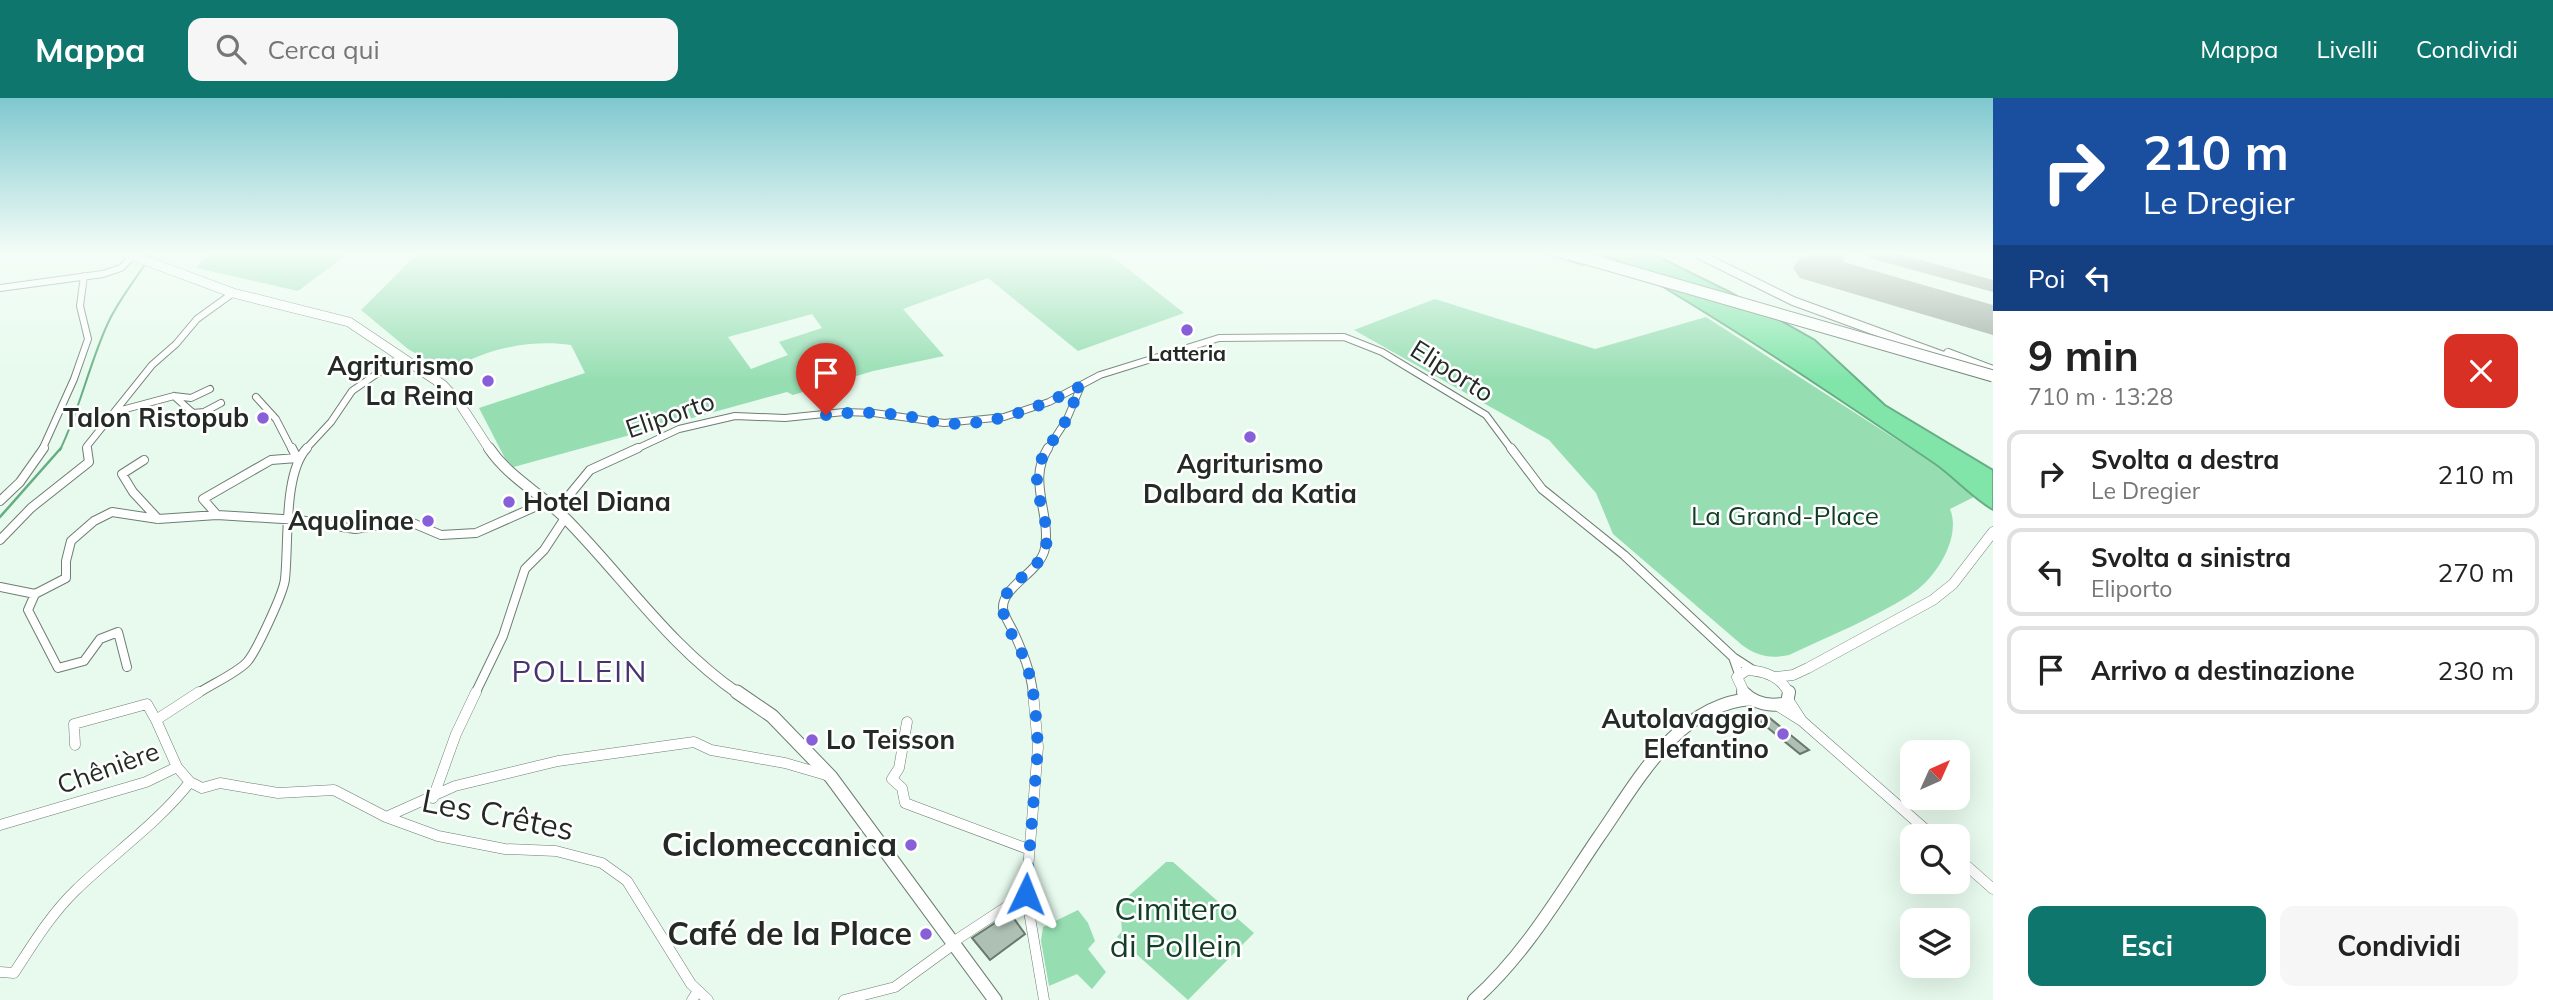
<!DOCTYPE html>
<html lang="it">
<meta charset="utf-8">
<style>
body{margin:0;font-family:Mulish,sans-serif;background:#f6f6f6;color:#222;height:100vh;display:flex;flex-direction:column;font-size:26px;white-space:nowrap}
*{box-sizing:border-box;margin:0}
p{font-size:23px;color:#767676}
.icon{flex:none;width:38px;height:38px;fill:none;stroke:currentColor;stroke-width:2;stroke-linecap:round;stroke-linejoin:round}
.map{position:relative;flex:1;overflow:hidden}
.side{display:flex;flex-direction:column;background:#fff;width:560px}
.side>*{flex:none}
.guide{background:#1a4fa0;color:#fff;overflow:hidden}
.needle{width:46px;rotate:45deg}
.fabs{position:absolute;left:1900px;top:642px;display:grid;gap:14px}
.fabs a{display:grid;place-items:center;width:70px;height:70px;border-radius:14px;background:#fff;box-shadow:0 7px 28px #0002;font-size:35px}
.pin{position:absolute;display:grid;place-items:center;width:60px;height:60px;color:#fff;margin:-72px -30px;border-radius:50% 50% 50% 0;rotate:-45deg;box-shadow:0 0 7px #0007}
.pin .icon{rotate:45deg}
.me{position:absolute;width:77px;margin:-38px;rotate:2deg;stroke-linejoin:round;filter:drop-shadow(0 0 5px #0008)}
.turn{display:flex;align-items:center;gap:24px;height:147px;padding:0 35px;font-size:32px}
.turn .icon{width:91px;height:91px;stroke-width:2.5}
.turn b{display:block;font-size:49px;line-height:60px}
.then{display:flex;align-items:center;height:66px;padding:0 35px;background:#0003;gap:14px;font-size:26px}
.round{display:grid;place-items:center;flex:none;width:74px;height:74px;border-radius:14px;background:#f6f6f6}
.headline{display:flex;align-items:center;justify-content:space-between;height:119px;padding:0 35px}
h1{font-size:42px;font-weight:700;line-height:52px}
.primary-button{display:flex;gap:14px;margin-top:auto;padding:14px 35px}
.primary-button a{flex:1;height:80px;border-radius:14px;background:#0f766e;color:#fff;font-size:28px;font-weight:700;line-height:80px;text-align:center}
.primary-button a+a{background:#f6f6f6;color:#222}
ul{padding:0;list-style:none}
li{display:flex;align-items:center;gap:21px;height:88px;margin:0 14px 10px;padding:0 21px;border:4px solid #e0e0e0;border-radius:14px}
li div{flex:1}
li b{display:block;font-size:26px}
li em{font-style:normal}
header{display:flex;align-items:center;gap:42px;box-sizing:border-box;height:98px;padding:0 35px;background:#0f766e;color:#fff}
header strong{font-size:33px}
nav{display:flex;gap:38px;margin-inline-start:auto;font-size:24px}
.search{width:490px;height:63px;background:#f6f6f6;display:flex;align-items:center;gap:18px;box-sizing:border-box;padding:0 24px;border-radius:14px;color:#767676;font-size:26px}
main{display:flex;flex:1;min-height:0}
.map>svg:first-child{display:block}
.green{fill:#96deb2;fill-rule:evenodd}
.water{fill:#81e5aa;stroke:#65ad82;stroke-width:2}
.lines{fill:none;stroke-linecap:round;stroke-linejoin:round}
.stream-far1{stroke:#65ad82;stroke-width:2}
.stream{stroke:#65ad82;stroke-width:2.5}
.taxiway{fill:#9caaa0;fill-rule:evenodd}
.runway{fill:#9caaa0;fill-rule:evenodd}
.building{fill:#aec0b4;stroke:#68786d;stroke-width:2}
.minor-far2-casing{stroke:#6d7e73;stroke-width:8}
.minor-far1-casing{stroke:#6d7e73;stroke-width:10}
.minor-casing{stroke:#6d7e73;stroke-width:11}
.tertiary-far2-casing{stroke:#6d7e73;stroke-width:10}
.tertiary-far1-casing{stroke:#6d7e73;stroke-width:11}
.tertiary-casing{stroke:#6d7e73;stroke-width:14}
.secondary-far2-casing{stroke:#6d7e73;stroke-width:10}
.secondary-far1-casing{stroke:#6d7e73;stroke-width:12}
.secondary-casing{stroke:#6d7e73;stroke-width:15}
.motorway-casing{stroke:#6d7e73;stroke-width:2}
.minor-far2{stroke:#fff;stroke-width:6}
.minor-far1{stroke:#fff;stroke-width:8}
.minor{stroke:#fff;stroke-width:10}
.tertiary-far2{stroke:#fff;stroke-width:8}
.tertiary-far1{stroke:#fff;stroke-width:10}
.tertiary{stroke:#fff;stroke-width:12}
.secondary-far2{stroke:#fff;stroke-width:9}
.secondary-far1{stroke:#fff;stroke-width:10}
.secondary{stroke:#fff;stroke-width:13}
.motorway{fill:#fff;fill-rule:evenodd}
.motorway-bridge-casing{stroke:#6d7e73;stroke-width:13;stroke-linecap:butt}
.motorway-bridge{stroke:#fff;stroke-width:11}
.route{stroke:#1a73e8;stroke-width:12;stroke-dasharray:0 21.6}
.poi-dot{fill:#875fd9;stroke:#fff;stroke-width:2.5}
.labels{text-anchor:middle;stroke-width:5;stroke-linejoin:round;paint-order:stroke}
.far-poi-label{font-size:21px;font-weight:bold;fill:#242b26;stroke:#fff}
.poi-label{font-size:26px;font-weight:bold;fill:#242b26;stroke:#fff;text-anchor:end}
.street-label{font-size:26px;fill:#242b26;stroke:#fff}
.park-label{font-size:26px;fill:#123d26;stroke:#fff}
.quarter-label{font-size:30px;letter-spacing:2px;fill:#46336f;stroke:#fff}
.near-street-label{font-size:32px;fill:#242b26;stroke:#fff}
.near-poi-label{font-size:32px;font-weight:bold;fill:#242b26;stroke:#fff;text-anchor:end}
.near-park-label{font-size:32px;fill:#123d26;stroke:#fff}
</style>
<header>
<strong>Mappa</strong>
<div class="search"><svg class="icon" aria-label="search" viewBox="0 0 24 24"><circle cx="10" cy="10" r="6"/><path d="M15 15l6 6"/></svg>Cerca qui</div>
<nav><a>Mappa</a><a>Livelli</a><a>Condividi</a></nav>
</header>
<main>
<div class="map">
<svg width="1993" height="902" viewBox="0 0 1993 902">
<rect width="100%" height="100%" fill="#e7faed"/>
<path class="green" d="M208,156H348L298,193L196,170Z
M417,156H1109L1184,215L1078,253L988,180L903,211L944,258L873,273L793,297L787,294L510,370L479,310L585,275L571,247C530,241 482,251 448,274L408,251L361,212ZM812,216L822,230L779,244L788,257L751,271L728,239Z
M1435,201L1595,251L1706,219L1936,367L1976,398L1950,411C1962,440 1935,482 1910,497C1872,521 1829,538 1789,557C1770,561 1757,558 1742,547L1613,436L1596,395L1549,342L1354,232Z
M1166,764H1173L1254,835L1188,902L1117,839L1122,833L1121,821L1114,811Z
M1078,812L1088,825L1095,843L1088,851L1106,874L1092,891L1077,876L1049,888L1041,843L1043,829Z"/>
<path class="water" d="M1602,156H1653L1730,194L1815,242L1885,307L1993,372V412C1972,400 1955,380 1935,366C1830,295 1727,225 1617,162Z"/>
<g class="lines">
<path class="stream-far1" d="M60,352C80,311 89,266 108,225C119,201 138,178 152,156"/>
<path class="stream" d="M0,419L61,350"/>
<path class="taxiway" d="M1827,156H1845L1843,162L1848,169L1876,181L1879,185L1869,191L1834,177L1823,162Z
M1868,156H1899L1993,182V194L1870,160Z"/>
<path class="runway" d="M1816,156L1993,207V237L1800,180L1793,170L1800,160Z"/>
</g>
<path class="building" d="M1766,617L1809,652L1800,656L1757,621Z
M1010,815L1025,836L990,862L972,840Z"/>
<g class="lines">
<g class="minor-far2-casing">
<path id="minor-far2" d="M0,190L103,176L121,170L133,158
M174,298L193,315L204,314L221,305
M256,299L276,321L292,352
M118,313L174,298L191,300L210,291
M42,352L74,281L88,241L80,208L84,178
M87,352V348L152,267L176,246L197,221L233,195
M305,352L331,324L352,293L401,259
M634,352L679,331L735,318L785,320L844,314L874,315L944,325L1004,319L1049,304L1100,277L1219,240L1344,239L1382,254L1486,317L1512,352
M1047,352L1067,321L1081,288"/>
</g>
<g class="minor-far1-casing">
<path id="minor-far1" d="M1511,350L1542,391L1624,457L1733,559
M144,362L122,376L133,394L158,421
M0,403L20,384L44,350
M557,412L590,372L638,350
M217,417L203,401L271,362L297,360L292,350
M0,442L31,410L89,364L87,350
M0,489L35,496L66,480V463L71,443L94,423L112,414L158,421L217,417L299,422L355,431L408,423L441,437L476,435L546,404
M35,496L28,512L58,570L84,563L100,541L118,534L127,569
M1739,576L1733,559L1753,572
M197,596C210,587 237,575 247,564C256,554 284,494 285,481C289,446 283,375 307,350
M475,596L503,538L525,471L544,452L565,420
M1033,596C1031,574 1023,555 1014,535C1011,528 1003,517 1003,510C1002,488 1041,474 1045,450C1051,415 1027,383 1048,350"/>
</g>
<g class="minor-casing">
<path id="minor" d="M1033,594L1038,649L1026,796L1044,902
M1778,608L1802,623L1789,603
M1802,623L1933,738
M907,624L899,670L892,681L902,690L905,705L1028,751
M75,647L74,626L147,606L156,622
M190,684L202,690L220,685L278,695L334,692L386,719L438,738L505,751L556,753L602,765L627,783L691,886L708,902
M433,700L456,636L476,594
M386,719L455,688L558,663L694,644L711,652L785,665L826,677
M0,727L146,684L177,669L156,622L199,594
M1958,760L1993,791
M953,844L1026,796
M0,874L14,875C33,846 51,816 76,792C114,755 157,726 190,684L177,669
M692,902L698,893
M844,902L895,889L954,846"/>
</g>
<g class="tertiary-far2-casing">
<path id="tertiary-far2" d="M1698,156L1793,203L1952,261
M1948,255L1993,272"/>
</g>
<g class="tertiary-far1-casing">
<path id="tertiary-far1" d="M1775,579L1793,577L1808,570L1933,502L1953,486L1993,434
M1745,596L1737,579L1747,572C1764,573 1782,579 1789,596"/>
</g>
<g class="tertiary-casing">
<path id="tertiary" d="M1743,594C1755,606 1771,609 1787,605L1789,594
M1474,902C1525,857 1560,796 1598,740C1636,686 1677,606 1751,601"/>
</g>
<g class="secondary-far2-casing">
<path id="secondary-far2" d="M128,156L233,195L349,224L443,287L458,303L490,352"/>
</g>
<g class="secondary-far1-casing">
<path id="secondary-far1" d="M489,350C509,380 542,396 567,422C624,480 671,550 739,596"/>
</g>
<g class="secondary-casing">
<path id="secondary" d="M737,594L772,618L831,679L995,902"/>
</g>
<g class="motorway-casing">
<path id="motorway" d="M1549,156H1566L1588,164L1583,167Z"/>
</g>
<use href="#minor-far2" class="minor-far2"/>
<use href="#minor-far1" class="minor-far1"/>
<use href="#minor" class="minor"/>
<use href="#tertiary-far2" class="tertiary-far2"/>
<use href="#tertiary-far1" class="tertiary-far1"/>
<use href="#tertiary" class="tertiary"/>
<use href="#secondary-far2" class="secondary-far2"/>
<use href="#secondary-far1" class="secondary-far1"/>
<use href="#secondary" class="secondary"/>
<use href="#motorway" class="motorway"/>
<g class="motorway-bridge-casing">
<path id="motorway-bridge" d="M1570,156L1993,278"/>
</g>
<use href="#motorway-bridge" class="motorway-bridge"/>
</g>
<linearGradient id="sky" x2="0" y2="1"><stop stop-color="#7fc8cf"/><stop offset="0.55" stop-color="#f4fdf7"/><stop offset="1" stop-color="#f4fdf7" stop-opacity="0"/></linearGradient>
<rect width="1993" height="282" fill="url(#sky)"/>
<g class="lines">
<path class="route" d="M826,317C854,313 883,314 911,319C922,320 932,324 943,325C990,330 1040,309 1081,288C1075,299 1072,311 1066,322C1057,340 1038,357 1037,379C1036,403 1052,428 1045,452C1038,475 1001,485 1003,511C1004,528 1018,545 1024,560C1035,588 1036,619 1038,649L1026,796"/>
</g>
<g class="poi-dot">
<circle cx="1187" cy="232" r="7"/>
<circle cx="488" cy="283" r="7"/>
<circle cx="263" cy="320" r="7"/>
<circle cx="1250" cy="339" r="7"/>
<circle cx="509" cy="404" r="7"/>
<circle cx="428" cy="423" r="7"/>
<circle cx="1783" cy="636" r="7"/>
<circle cx="812" cy="642" r="7"/>
<circle cx="911" cy="747" r="7"/>
<circle cx="926" cy="836" r="7"/>
</g>
<g class="labels">
<g class="far-poi-label">
<text x="1187" y="263">Latteria</text>
</g>
<g class="poi-label">
<text x="474" y="277">Agriturismo<tspan x="474" dy="30">La Reina</tspan></text>
<text x="249" y="329">Talon Ristopub</text>
<text x="1250" y="375" text-anchor="middle">Agriturismo<tspan x="1250" dy="30">Dalbard da Katia</tspan></text>
<text x="523" y="413" text-anchor="start">Hotel Diana</text>
<text x="414" y="432">Aquolinae</text>
<text x="1769" y="630">Autolavaggio<tspan x="1769" dy="30">Elefantino</tspan></text>
<text x="826" y="651" text-anchor="start">Lo Teisson</text>
</g>
<g class="street-label">
<text transform="translate(1452 273) rotate(32)" y="9">Eliporto</text>
<text transform="translate(670 317) rotate(-19)" y="9">Eliporto</text>
<text transform="translate(108 670) rotate(-20)" y="9">Chênière</text>
</g>
<g class="park-label">
<text x="1785" y="427">La Grand-Place</text>
</g>
<g class="quarter-label">
<text x="580" y="584">POLLEIN</text>
</g>
<g class="near-street-label">
<text transform="translate(498 717) rotate(11)" y="11">Les Crêtes</text>
</g>
<g class="near-poi-label">
<text x="897" y="758">Ciclomeccanica</text>
<text x="912" y="847">Café de la Place</text>
</g>
<g class="near-park-label">
<text x="1176" y="822">Cimitero<tspan x="1176" dy="37">di Pollein</tspan></text>
</g>
</g>
</svg>
<div class="fabs">
<a><svg class="needle" viewBox="-14 -14 28 28"><path d="M0-13l5 13h-10z" fill="#e53935"/><path d="M0 13l5-13h-10z" fill="#767676"/></svg></a>
<a><svg class="icon" aria-label="search" viewBox="0 0 24 24"><circle cx="10" cy="10" r="6"/><path d="M15 15l6 6"/></svg></a>
<a><svg class="icon" aria-label="layers" viewBox="0 0 24 24"><path d="M12 4l9 5-9 5-9-5zM3 14l9 5 9-5"/></svg></a>
</div>
<div class="pin" style="left:826px;top:317px;background:#d93025"><svg class="icon" aria-label="arrive" viewBox="0 0 24 24"><path d="M6 21V4h12l-3 4 3 4H6"/></svg></div>
<svg class="me" style="left:1026px;top:796px" viewBox="-20 -20 40 40"><path d="M0-17L14 15 0 8-14 15z" fill="#1a73e8" stroke="#fff" stroke-width="4"/></svg>
</div>
<section class="side">
<div class="guide">
<div class="turn"><svg class="icon" aria-label="right" viewBox="0 0 24 24"><path d="M7 20v-9h11M14 6l5 5-5 5"/></svg><div><b>210 m</b>Le Dregier</div></div>
<div class="then">Poi<svg class="icon" aria-label="left" viewBox="0 0 24 24"><path d="M17 20v-9H6M10 6l-5 5 5 5"/></svg></div>
</div>
<div class="headline"><div><h1>9 min</h1><p>710 m · 13:28</p></div><a class="round" style="background:#d93025;color:#fff"><svg class="icon" aria-label="close" viewBox="0 0 24 24"><path d="M6 6l12 12M18 6L6 18"/></svg></a></div>
<ul>
<li><svg class="icon" aria-label="right" viewBox="0 0 24 24"><path d="M7 20v-9h11M14 6l5 5-5 5"/></svg><div><b>Svolta a destra</b><p>Le Dregier</p></div><em>210 m</em></li>
<li><svg class="icon" aria-label="left" viewBox="0 0 24 24"><path d="M17 20v-9H6M10 6l-5 5 5 5"/></svg><div><b>Svolta a sinistra</b><p>Eliporto</p></div><em>270 m</em></li>
<li><svg class="icon" aria-label="arrive" viewBox="0 0 24 24"><path d="M6 21V4h12l-3 4 3 4H6"/></svg><div><b>Arrivo a destinazione</b></div><em>230 m</em></li>
</ul>
<div class="primary-button"><a>Esci</a><a>Condividi</a></div>
</section>
</main>
